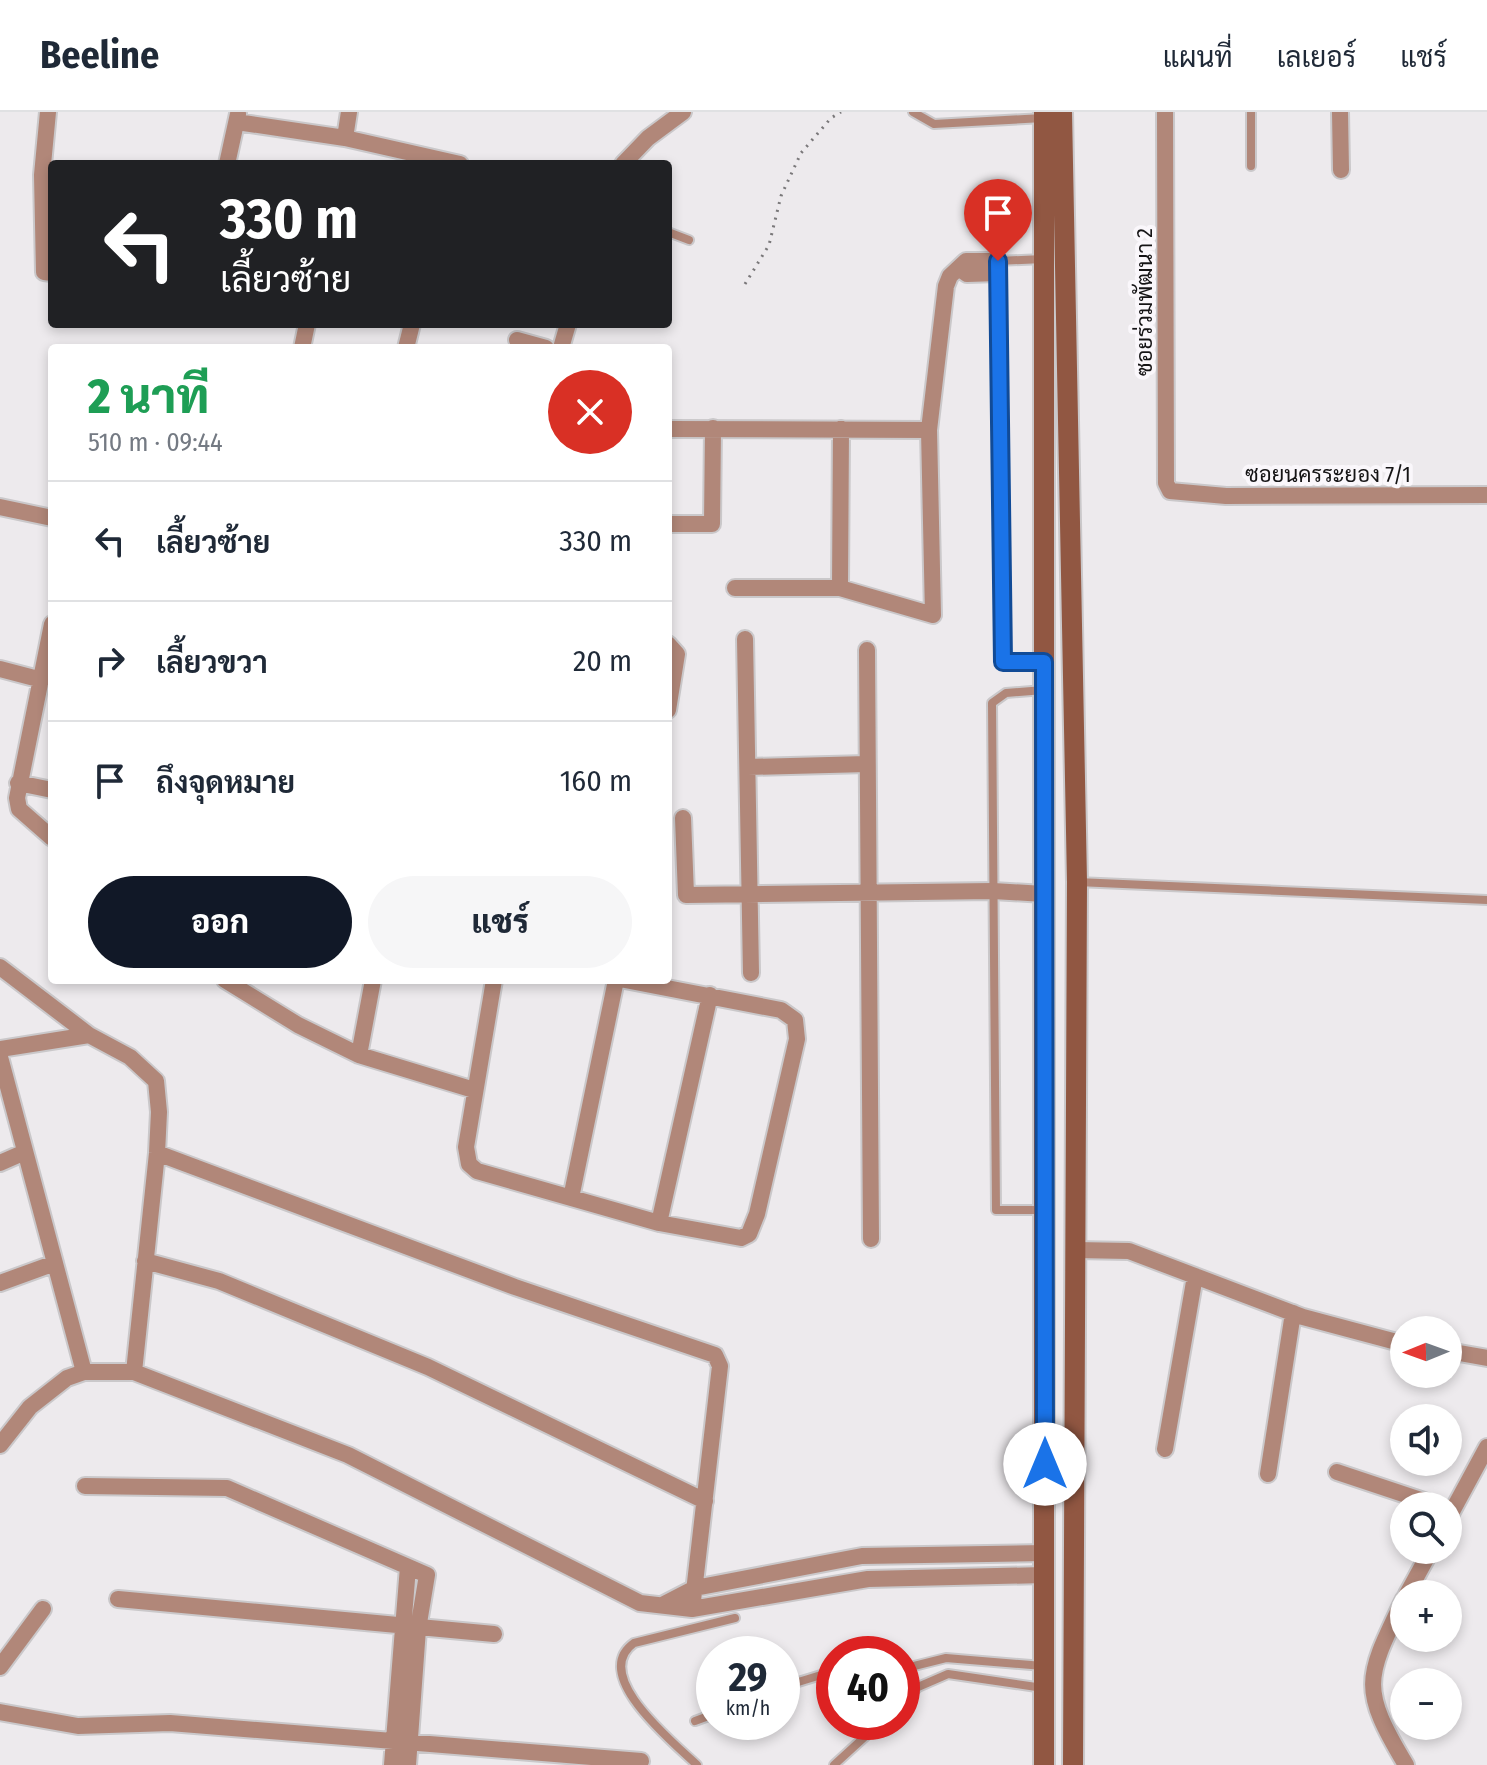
<!DOCTYPE html>
<html lang="th">
<meta charset="utf-8">
<style>
body{margin:0;font-family:"Fira Sans Condensed",Sarabun,sans-serif;background:#f6f6f7;color:#1f2937;height:100vh;display:flex;flex-direction:column;font-size:30px;white-space:nowrap}
*{box-sizing:border-box;margin:0}
p{font-size:26px;color:#747a83}
.icon{flex:none;width:44px;height:44px;fill:none;stroke:currentColor;stroke-width:2;stroke-linecap:round;stroke-linejoin:round}
.map{position:relative;flex:1;overflow:hidden}
.sheet{position:absolute;left:48px;top:232px;width:624px;height:640px;display:flex;flex-direction:column;background:#fff;border-radius:8px;box-shadow:0 4px 12px #0003}
.sheet>*{flex:none}
.hud{position:absolute;left:48px;top:48px;width:624px;height:168px;border-radius:8px;box-shadow:0 4px 12px #0003;background:#202124;color:#fff;overflow:hidden}
.needle{width:52px;rotate:269deg}
.controls{position:absolute;left:1390px;top:1204px;display:grid;gap:16px}
.controls a{display:grid;place-items:center;width:72px;height:72px;border-radius:50%;background:#fff;box-shadow:0 4px 12px #0003;font-size:40px}
.speed{position:absolute;left:696px;top:1524px;display:flex;gap:16px;font-size:40px;font-weight:700;text-align:center}
.speed>*{display:grid;place-content:center;width:104px;height:104px;border-radius:50%;background:#fff;box-shadow:0 4px 12px #0003;line-height:1}
.speed small{font-size:20px;font-weight:400}
.speed .limit{border:12px solid #d22;background:#fff;color:#111}
.pin{position:absolute;display:grid;place-items:center;width:68px;height:68px;color:#fff;margin:-82px -34px;border-radius:50% 50% 50% 0;rotate:-45deg;box-shadow:0 0 8px #0007}
.pin .icon{rotate:45deg}
.me{position:absolute;width:88px;margin:-44px;rotate:0deg;stroke-linejoin:round;filter:drop-shadow(0 0 6px #0008)}
.turn{display:flex;align-items:center;gap:28px;height:168px;padding:0 40px;font-size:36px}
.turn .icon{width:104px;height:104px;stroke-width:2.5}
.turn b{display:block;font-size:56px;line-height:68px}
.round{display:grid;place-items:center;flex:none;width:84px;height:84px;border-radius:42px;background:#f6f6f7}
.summary{display:flex;align-items:center;justify-content:space-between;height:136px;padding:0 40px}
h1{font-size:48px;font-weight:800;line-height:60px;color:#1e9e55}
.action{display:flex;gap:16px;margin-top:auto;padding:16px 40px}
.action a{flex:1;height:92px;border-radius:48px;background:#111827;color:#fff;font-size:32px;font-weight:800;line-height:92px;text-align:center}
.action a+a{background:#f6f6f7;color:#1f2937}
ul{padding:0;list-style:none}
li{display:flex;align-items:center;gap:24px;height:120px;padding:0 40px;border-top:2px solid #e0e1e3}
li div{flex:1}
li b{display:block;font-size:30px}
li em{font-style:normal}
header{display:flex;align-items:center;gap:48px;box-sizing:border-box;height:112px;padding:0 40px;background:#fff;border-bottom:2px solid #e0e1e3}
header strong{font-size:38px}
nav{display:flex;gap:44px;margin-inline-start:auto;font-size:28px}
.map>svg:first-child{display:block}
.lines{fill:none;stroke-linecap:round;stroke-linejoin:round}
.lane-casing{stroke:#cac8ca;stroke-width:12}
.street-casing{stroke:#cac8ca;stroke-width:20}
.secondary-casing{stroke:#cac8ca;stroke-width:24}
.path{stroke:#7a787a;stroke-width:3;stroke-dasharray:2 6;stroke-linecap:butt}
.lane{stroke:#b18779;stroke-width:8}
.street{stroke:#b18779;stroke-width:16}
.secondary{stroke:#915742;stroke-width:20}
.route-casing{stroke:#114b97;stroke-width:20}
.route{stroke:#1a73e8;stroke-width:14}
.labels{text-anchor:middle;stroke-width:8;stroke-linejoin:round;paint-order:stroke}
.street-label{font-size:22px;fill:#151415;stroke:#faf7fb}
</style>
<header>
<strong>Beeline</strong>
<nav><a>แผนที่</a><a>เลเยอร์</a><a>แชร์</a></nav>
</header>
<div class="map">
<svg width="1487" height="1653" viewBox="0 0 1487 1653">
<rect width="100%" height="100%" fill="#edeaed"/>
<g class="lines">
<g class="lane-casing">
<path id="lane" d="M913,0L934,12L1043,6
M1251,0V54
M668,120L689,128
M1043,147L998,149L1003,550H1043
M1077,770L1487,788
M1044,1098H996L992,591L1006,581L1044,578
M902,1557L946,1546L1043,1554
M782,1575L834,1559
M902,1590L918,1575L948,1562L1043,1576
M695,1609L714,1602
M697,1653C674,1631 589,1563 634,1531L735,1506
M834,1653L881,1610"/>
</g>
<g class="street-casing">
<path id="street" d="M48,0L42,63L44,160L52,161
M1165,0L1166,371L1170,379L1226,384L1487,383
M1340,0L1341,58
M237,10L345,26L460,52
M345,26L349,0
M227,52L238,2
M623,52L648,26L683,0
M959,156L967,162L998,161
M517,228L546,236
M302,236L307,212
M406,236L412,212
M561,236L568,212
M668,317L929,318
M0,395L52,406
M668,412H712L713,316
M735,476H840L841,317
M840,476L933,503L929,318L946,174L950,164L966,149H998
M52,512L17,686L19,697L52,726
M745,527L751,861
M668,532L677,542L668,598
M867,538L871,1127
M0,557L42,568
M748,655L867,652
M18,671L52,678
M683,706L686,783L993,779L1044,782
M0,855L89,923L130,945L156,969L159,1000L157,1041L134,1260
M225,868L298,913L359,943L474,978
M494,868L466,1035L469,1052L477,1059L659,1111L741,1126L749,1122L757,1102L797,927L795,908L781,898L625,868
M0,937L89,923
M359,943L373,868
M0,945L84,1260
M157,1041L515,1175L715,1243L720,1254L692,1497
M0,1051L25,1040
M571,1086L616,868
M659,1111L710,883
M1076,1138L1129,1139L1303,1205L1404,1232
M145,1149L219,1169L428,1255L705,1389
M0,1171L55,1151
M1448,1239L1487,1246
M0,1333L30,1295L67,1266L84,1260H134L348,1343L640,1491L692,1497L868,1467L1044,1463
M1165,1337L1195,1164
M1337,1360L1439,1394
M1268,1362L1293,1201
M85,1374L227,1376L427,1463L418,1517L408,1653
M1448,1407L1487,1335
M1407,1482L1431,1438
M118,1487L494,1522
M1404,1487C1366,1566 1359,1575 1406,1653
M664,1492L695,1476L862,1444L1044,1441
M0,1555L43,1497
M0,1600L78,1614L170,1611L641,1649
M392,1653L408,1455"/>
</g>
<g class="secondary-casing">
<path id="secondary" d="M1044,0V1653
M1062,0L1077,770L1073,1653"/>
</g>
<path class="path" d="M745,172L769,133L781,84L801,41L831,6L841,0"/>
<use href="#lane" class="lane"/>
<use href="#street" class="street"/>
<use href="#secondary" class="secondary"/>
</g>
<g class="lines">
<g class="route-casing">
<path id="route" d="M998,149L1003,550H1044L1045,1352"/>
</g>
<use href="#route" class="route"/>
</g>
<g class="labels">
<g class="street-label">
<text transform="translate(1144 190) rotate(-90)" y="8">ซอยร่วมพัฒนา 2</text>
<text x="1328" y="370">ซอยนครระยอง 7/1</text>
</g>
</g>
</svg>
<div class="controls">
<a><svg class="needle" viewBox="-14 -14 28 28"><path d="M0-13l5 13h-10z" fill="#e53935"/><path d="M0 13l5-13h-10z" fill="#747a83"/></svg></a>
<a><svg class="icon" aria-label="sound" viewBox="0 0 24 24"><path d="M4 9h4l5-4v14l-5-4H4zM17 9q2 3 0 6"/></svg></a>
<a><svg class="icon" aria-label="search" viewBox="0 0 24 24"><circle cx="10" cy="10" r="6"/><path d="M15 15l6 6"/></svg></a>
<a>+</a>
<a>−</a>
</div>
<div class="speed"><div>29<small>km/h</small></div><div class="limit">40</div></div>
<div class="pin" style="left:998px;top:149px;background:#d93025"><svg class="icon" aria-label="arrive" viewBox="0 0 24 24"><path d="M6 21V4h12l-3 4 3 4H6"/></svg></div>
<svg class="me" style="left:1045px;top:1352px" viewBox="-20 -20 40 40"><circle r="19" fill="#fff"/><path d="M0-13L10 11 0 6-10 11z" fill="#1a73e8"/></svg>
<div class="hud">
<div class="turn"><svg class="icon" aria-label="left" viewBox="0 0 24 24"><path d="M17 20v-9H6M10 6l-5 5 5 5"/></svg><div><b>330 m</b>เลี้ยวซ้าย</div></div>
</div>
<section class="sheet">
<div class="summary"><div><h1>2 นาที</h1><p>510 m · 09:44</p></div><a class="round" style="background:#d93025;color:#fff"><svg class="icon" aria-label="close" viewBox="0 0 24 24"><path d="M6 6l12 12M18 6L6 18"/></svg></a></div>
<ul>
<li><svg class="icon" aria-label="left" viewBox="0 0 24 24"><path d="M17 20v-9H6M10 6l-5 5 5 5"/></svg><div><b>เลี้ยวซ้าย</b></div><em>330 m</em></li>
<li><svg class="icon" aria-label="right" viewBox="0 0 24 24"><path d="M7 20v-9h11M14 6l5 5-5 5"/></svg><div><b>เลี้ยวขวา</b></div><em>20 m</em></li>
<li><svg class="icon" aria-label="arrive" viewBox="0 0 24 24"><path d="M6 21V4h12l-3 4 3 4H6"/></svg><div><b>ถึงจุดหมาย</b></div><em>160 m</em></li>
</ul>
<div class="action"><a>ออก</a><a>แชร์</a></div>
</section>
</div>
